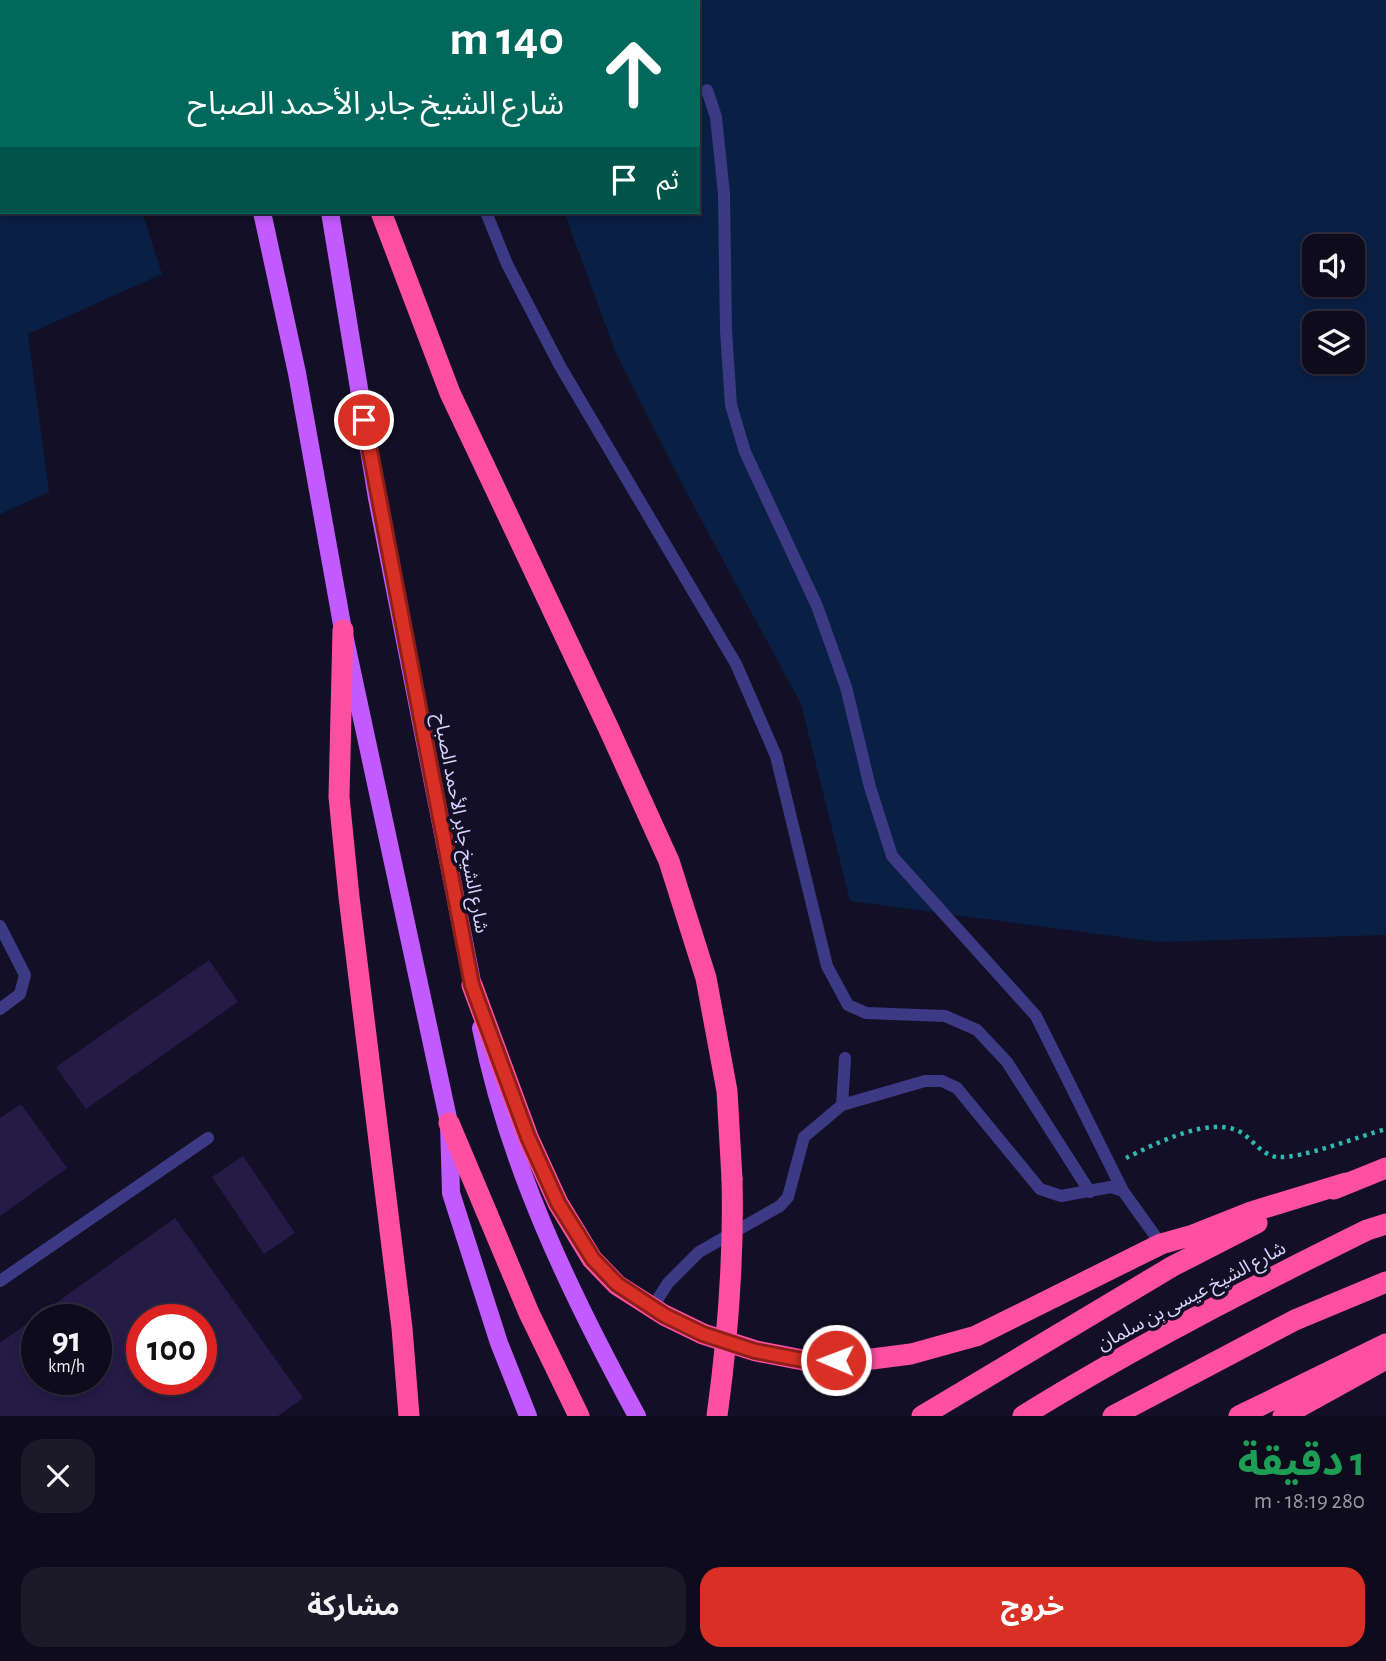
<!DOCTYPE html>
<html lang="ar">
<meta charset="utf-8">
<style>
body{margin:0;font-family:"Alegreya Sans","Noto Sans Arabic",sans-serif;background:#1c1929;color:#f1f3f6;direction:rtl;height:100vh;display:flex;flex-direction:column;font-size:26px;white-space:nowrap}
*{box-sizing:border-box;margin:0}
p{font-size:23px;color:#9b9ba3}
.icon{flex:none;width:38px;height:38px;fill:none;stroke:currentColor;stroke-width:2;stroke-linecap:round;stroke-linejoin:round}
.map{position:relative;height:1416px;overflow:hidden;direction:ltr}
.details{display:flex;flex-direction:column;background:#0e0b1c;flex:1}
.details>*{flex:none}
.hud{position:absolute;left:0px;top:0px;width:700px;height:214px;box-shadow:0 4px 10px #0003,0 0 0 2px #2e2b3b;direction:rtl;background:#00695c;color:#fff;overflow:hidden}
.buttons{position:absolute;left:1302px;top:234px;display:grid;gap:14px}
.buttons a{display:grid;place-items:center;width:63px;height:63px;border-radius:14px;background:#0e0b1c;box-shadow:0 4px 10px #0003,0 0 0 2px #2e2b3b;font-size:35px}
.speed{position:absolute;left:21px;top:1304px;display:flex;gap:14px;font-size:35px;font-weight:700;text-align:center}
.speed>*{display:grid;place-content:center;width:91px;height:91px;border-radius:50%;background:#0e0b1c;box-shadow:0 4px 10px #0003,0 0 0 2px #2e2b3b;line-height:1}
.speed small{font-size:18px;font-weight:400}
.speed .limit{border:10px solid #d22;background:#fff;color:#111}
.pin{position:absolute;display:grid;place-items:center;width:60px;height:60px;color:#fff;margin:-30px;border:4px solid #fff;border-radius:50%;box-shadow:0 2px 7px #0007}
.me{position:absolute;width:77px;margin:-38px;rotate:271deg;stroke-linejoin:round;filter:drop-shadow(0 0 5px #0008)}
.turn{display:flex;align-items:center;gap:24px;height:147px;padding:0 21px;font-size:32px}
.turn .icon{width:91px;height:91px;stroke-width:2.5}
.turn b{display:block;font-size:49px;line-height:60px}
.then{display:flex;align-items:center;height:66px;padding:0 21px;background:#0003;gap:14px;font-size:26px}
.round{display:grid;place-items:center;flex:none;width:74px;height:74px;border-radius:21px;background:#1c1929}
.summary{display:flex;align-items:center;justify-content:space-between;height:119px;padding:0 21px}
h1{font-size:42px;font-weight:700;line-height:52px;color:#1e9e55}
.action{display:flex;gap:14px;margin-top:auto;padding:14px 21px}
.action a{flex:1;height:80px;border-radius:21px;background:#d93025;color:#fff;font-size:28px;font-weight:700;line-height:80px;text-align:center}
.action a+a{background:#1c1929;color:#f1f3f6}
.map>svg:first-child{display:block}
.water{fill:#0a1f44;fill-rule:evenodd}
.building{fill:#241b47;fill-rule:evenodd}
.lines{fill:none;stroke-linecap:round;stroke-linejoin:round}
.path{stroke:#2fb8b0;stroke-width:4.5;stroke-dasharray:3.5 5;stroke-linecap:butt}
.lane{stroke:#3d3a85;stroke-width:12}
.primary{stroke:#c25bff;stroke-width:18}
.highway{stroke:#ff4fa3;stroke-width:21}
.highway-bridge{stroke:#ff4fa3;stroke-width:21}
.route-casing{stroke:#8d1f18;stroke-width:18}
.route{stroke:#d93025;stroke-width:12}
.labels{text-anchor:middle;stroke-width:7;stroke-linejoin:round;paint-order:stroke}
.street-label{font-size:19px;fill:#d9d4ff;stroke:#130f26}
</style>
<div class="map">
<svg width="1386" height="1416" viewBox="0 0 1386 1416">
<rect width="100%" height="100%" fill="#130f26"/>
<path class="water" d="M0,0L76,2H2V212H142L162,274L28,334L49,492L0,514Z
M502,0H1386V935L1158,942L850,901L801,704L684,488L615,351L564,212H698V2ZM1314,247H1353V285H1314ZM1314,324H1353V362H1314Z"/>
<path class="building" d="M209,960L238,1002L86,1109L56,1067Z
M21,1104L67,1168L0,1216V1118Z
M243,1156L295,1233L264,1254L212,1177Z
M175,1218L303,1398L278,1416H0V1343ZM37,1320H96V1379H37ZM142,1320H201V1379H142Z"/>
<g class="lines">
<path class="path" d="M1126,1158C1155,1144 1212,1114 1242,1133C1254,1141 1262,1155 1277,1157C1302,1159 1360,1136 1386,1129"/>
<path class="lane" d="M399,1V2
M707,90L716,117L724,194L726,331L731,405L745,452L817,606L846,687L870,787L892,856L1036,1016L1123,1191L1161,1244
M486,212L507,264L560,366L736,664L776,756L827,966L848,1005L866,1013L945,1016L977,1030L1007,1062L1090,1192
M0,926L25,975L20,994L0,1009
M842,1105L845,1058
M0,1281L208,1138
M652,1308L668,1283L699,1252L780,1206L788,1197L804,1137L842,1105L925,1081H942L957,1088L1040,1189L1061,1196L1111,1187L1123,1191"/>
<path class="primary" d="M217,0L218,2
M262,212L297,373L343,630L449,1123L451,1193L499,1343L528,1416
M330,212L377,498L475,997
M481,1028C508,1165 571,1295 637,1416"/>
<path class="highway" d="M299,0L300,2
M381,212L450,393L608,727L669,861L706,978L727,1091L732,1179
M343,630L339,797L349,897L402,1328L409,1416
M472,985L528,1137L558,1203L592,1259L617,1285L664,1315L703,1334L756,1351L808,1361L864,1360L911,1354L976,1336L1161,1244L1193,1235L1251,1212L1346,1183
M449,1123L529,1313L579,1416
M1334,1189L1386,1168
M922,1416L1173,1266L1257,1223
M1023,1416C1134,1347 1250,1288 1367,1230L1386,1224
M1113,1416L1295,1320L1386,1282
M1239,1416L1386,1344
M1283,1416L1386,1359"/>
<path class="highway-bridge" d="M717,1416C728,1336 734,1259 732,1179"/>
</g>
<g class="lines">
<g class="route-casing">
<path id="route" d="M364,420L472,985L528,1137L558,1203L593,1259L617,1284L664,1315L703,1334L755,1351L808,1361L836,1360"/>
</g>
<use href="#route" class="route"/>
</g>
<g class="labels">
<g class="street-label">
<text transform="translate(462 823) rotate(79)" y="7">شارع الشيخ جابر الأحمد الصباح</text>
<text transform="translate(1191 1295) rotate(-28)" y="7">شارع الشيخ عيسى بن سلمان</text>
</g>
</g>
</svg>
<div class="buttons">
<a><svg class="icon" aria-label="sound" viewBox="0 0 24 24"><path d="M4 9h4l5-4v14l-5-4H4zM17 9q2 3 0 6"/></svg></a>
<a><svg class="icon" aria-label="layers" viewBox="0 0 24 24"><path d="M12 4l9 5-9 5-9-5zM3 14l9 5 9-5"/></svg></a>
</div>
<div class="speed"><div>91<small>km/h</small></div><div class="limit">100</div></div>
<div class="pin" style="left:364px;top:420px;background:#d93025"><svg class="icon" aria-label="arrive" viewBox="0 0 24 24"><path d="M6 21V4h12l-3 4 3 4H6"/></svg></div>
<svg class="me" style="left:836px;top:1360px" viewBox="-20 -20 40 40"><circle r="17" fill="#d93025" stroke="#fff" stroke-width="3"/><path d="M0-11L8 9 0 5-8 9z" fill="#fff"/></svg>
<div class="hud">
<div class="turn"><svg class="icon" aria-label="ahead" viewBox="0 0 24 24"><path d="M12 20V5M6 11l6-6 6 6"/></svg><div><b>140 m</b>شارع الشيخ جابر الأحمد الصباح</div></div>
<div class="then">ثم<svg class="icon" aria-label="arrive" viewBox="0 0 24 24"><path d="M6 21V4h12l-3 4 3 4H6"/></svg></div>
</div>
</div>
<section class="details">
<div class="summary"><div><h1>1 دقيقة</h1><p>280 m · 18:19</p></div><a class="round"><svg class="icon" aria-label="close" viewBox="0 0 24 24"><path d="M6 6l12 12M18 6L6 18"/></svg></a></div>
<div class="action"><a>خروج</a><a>مشاركة</a></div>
</section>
